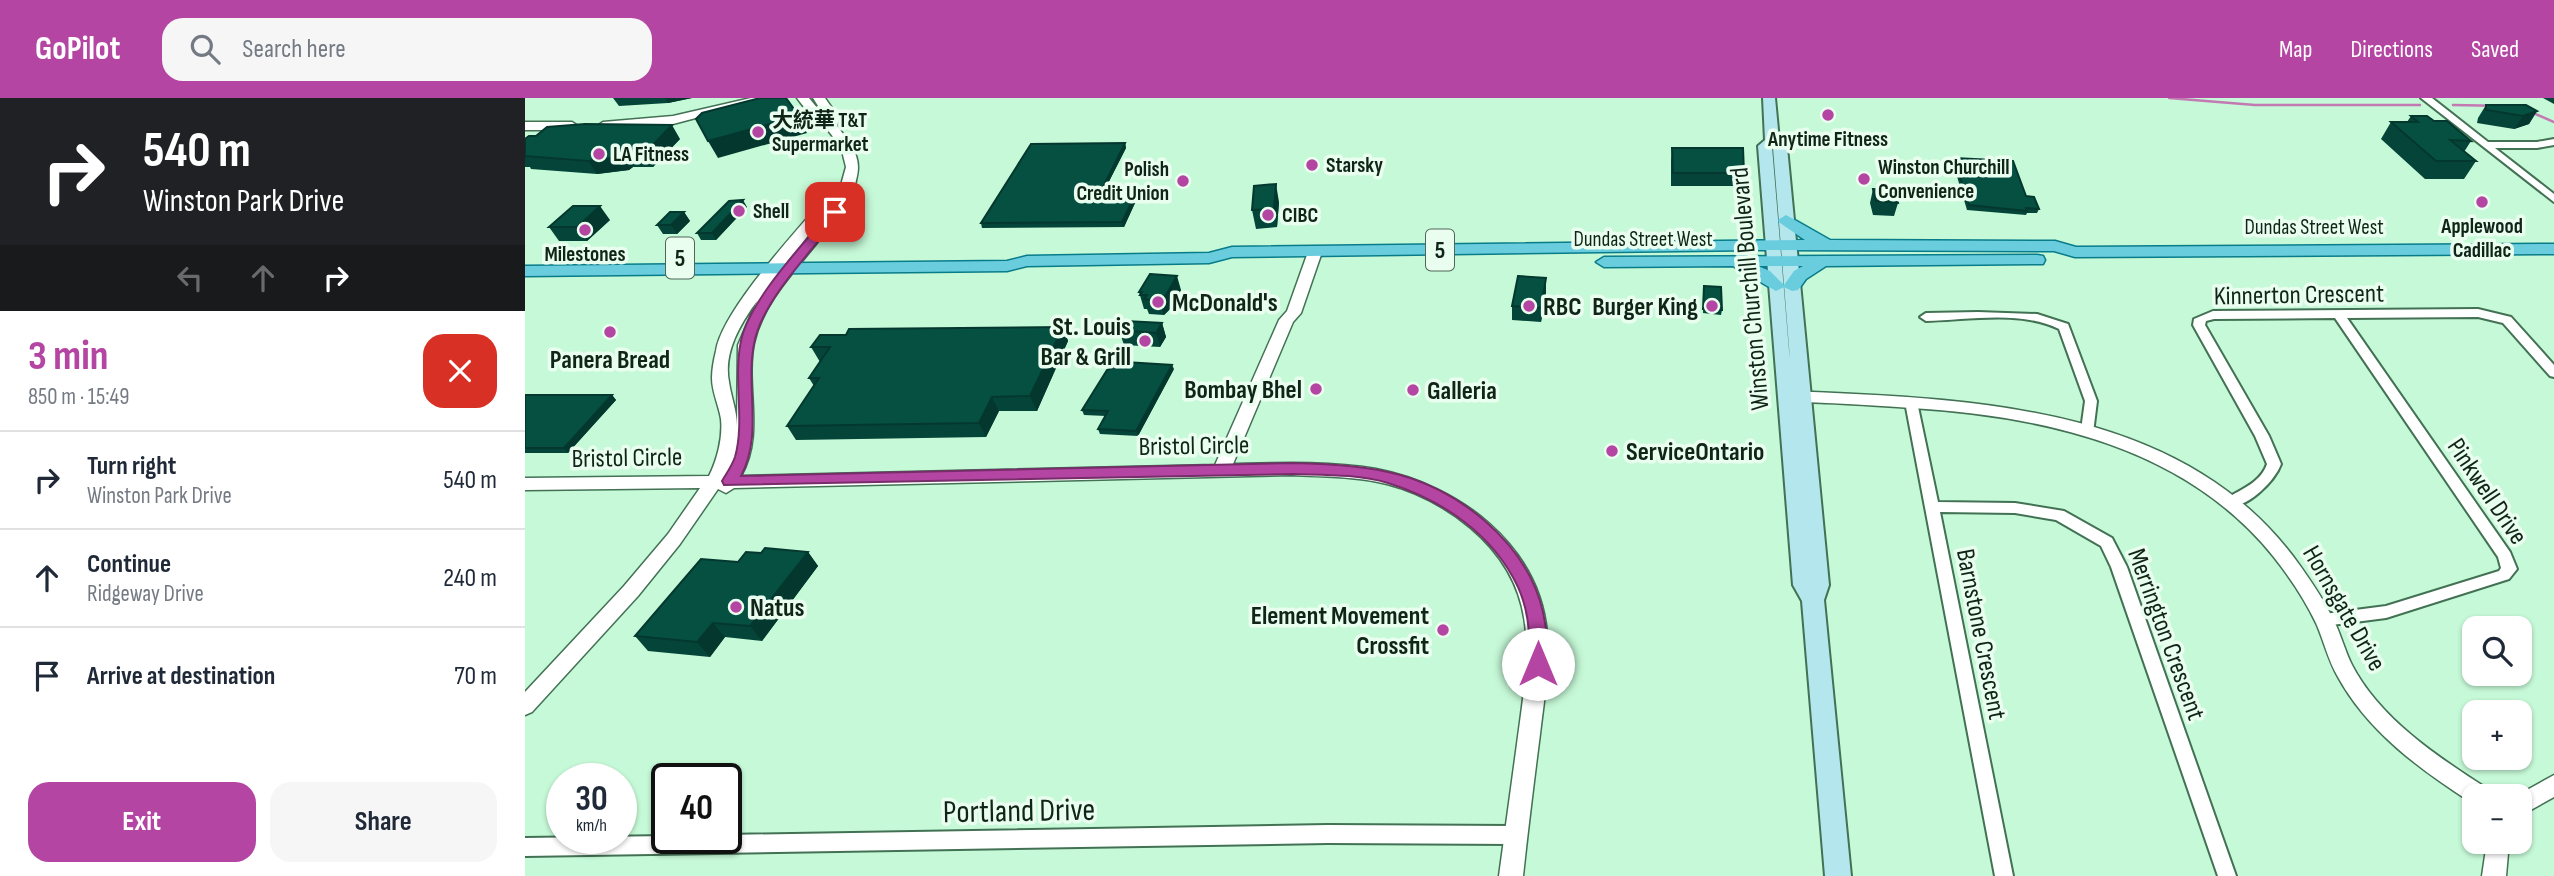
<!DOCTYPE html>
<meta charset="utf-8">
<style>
body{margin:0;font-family:"Sofia Sans Condensed","Noto Sans SC",sans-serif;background:#f6f6f7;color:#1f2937;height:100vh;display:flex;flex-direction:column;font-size:26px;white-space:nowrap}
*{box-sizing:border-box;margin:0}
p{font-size:23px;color:#747a83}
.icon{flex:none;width:38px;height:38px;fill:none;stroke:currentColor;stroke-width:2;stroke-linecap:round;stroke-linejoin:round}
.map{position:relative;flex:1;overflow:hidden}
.panel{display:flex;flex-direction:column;background:#fff;width:525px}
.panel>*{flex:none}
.banner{background:#202124;color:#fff;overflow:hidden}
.fabs{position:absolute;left:1937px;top:518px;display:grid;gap:14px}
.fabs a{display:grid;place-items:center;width:70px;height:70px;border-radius:14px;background:#fff;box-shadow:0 2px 5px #0004;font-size:35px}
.speed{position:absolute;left:21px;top:665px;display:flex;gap:14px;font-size:35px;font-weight:700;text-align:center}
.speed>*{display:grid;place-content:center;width:91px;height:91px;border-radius:50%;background:#fff;box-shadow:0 2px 5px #0004;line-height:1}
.speed small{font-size:18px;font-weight:400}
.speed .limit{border:4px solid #111;border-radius:10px;background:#fff;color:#111}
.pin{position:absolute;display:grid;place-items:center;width:60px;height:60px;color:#fff;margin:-30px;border-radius:14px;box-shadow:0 4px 10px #0006}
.me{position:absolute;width:77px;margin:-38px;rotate:0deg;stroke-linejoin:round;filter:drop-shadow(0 0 5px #0008)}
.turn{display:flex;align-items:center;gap:24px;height:147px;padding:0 28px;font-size:32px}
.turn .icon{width:91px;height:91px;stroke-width:2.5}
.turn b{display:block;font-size:49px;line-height:60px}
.lanes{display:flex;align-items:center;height:66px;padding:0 28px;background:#0003;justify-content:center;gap:35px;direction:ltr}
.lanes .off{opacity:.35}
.round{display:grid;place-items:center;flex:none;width:74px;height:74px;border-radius:21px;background:#f6f6f7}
.summary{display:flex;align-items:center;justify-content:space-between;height:119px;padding:0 28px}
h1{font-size:42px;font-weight:700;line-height:52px;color:#b545a2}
.cta{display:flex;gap:14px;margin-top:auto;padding:14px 28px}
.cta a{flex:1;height:80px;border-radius:21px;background:#b545a2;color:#fff;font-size:28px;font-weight:700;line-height:80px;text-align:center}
.cta a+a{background:#f6f6f7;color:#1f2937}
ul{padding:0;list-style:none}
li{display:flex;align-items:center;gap:21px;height:98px;padding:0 28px;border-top:2px solid #e0e1e3}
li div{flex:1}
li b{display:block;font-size:26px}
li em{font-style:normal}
header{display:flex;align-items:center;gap:42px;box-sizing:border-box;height:98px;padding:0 35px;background:#b545a2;color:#fff}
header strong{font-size:33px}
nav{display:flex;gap:38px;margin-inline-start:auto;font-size:24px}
.search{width:490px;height:63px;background:#f6f6f7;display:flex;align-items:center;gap:18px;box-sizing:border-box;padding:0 24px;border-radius:21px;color:#747a83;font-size:26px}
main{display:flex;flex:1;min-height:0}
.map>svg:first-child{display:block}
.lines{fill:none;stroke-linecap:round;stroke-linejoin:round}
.stream{stroke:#c37ab3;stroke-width:2.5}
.minor-casing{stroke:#427154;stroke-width:4}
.tertiary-casing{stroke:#427154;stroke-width:3}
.secondary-casing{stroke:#427154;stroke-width:4}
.primary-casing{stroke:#097c8a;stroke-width:3}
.minor{fill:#fff;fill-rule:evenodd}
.tertiary{fill:#fff;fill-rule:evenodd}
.secondary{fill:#b4e6ee;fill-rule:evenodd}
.primary{fill:#69cdde;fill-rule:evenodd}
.wall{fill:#054539}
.shaded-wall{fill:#04382e}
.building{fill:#065042;stroke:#04382e;stroke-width:2}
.route{fill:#b545a2;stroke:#762d69;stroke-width:2}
.poi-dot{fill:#b545a2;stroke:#eafef0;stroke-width:2.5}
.labels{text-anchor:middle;stroke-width:7;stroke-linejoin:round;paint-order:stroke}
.far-poi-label{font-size:21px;font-weight:bold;fill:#102417;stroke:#eafef0;text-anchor:start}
.far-street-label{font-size:21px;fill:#102417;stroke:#eafef0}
.shield{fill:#eafef0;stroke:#516558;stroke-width:2}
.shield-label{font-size:24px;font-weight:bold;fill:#102417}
.street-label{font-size:26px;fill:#102417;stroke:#eafef0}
.poi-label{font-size:26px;font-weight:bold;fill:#102417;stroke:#eafef0;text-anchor:start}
.near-street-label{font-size:32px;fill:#102417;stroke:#eafef0}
</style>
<header>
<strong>GoPilot</strong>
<div class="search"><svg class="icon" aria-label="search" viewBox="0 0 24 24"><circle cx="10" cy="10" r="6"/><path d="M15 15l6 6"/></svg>Search here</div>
<nav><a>Map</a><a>Directions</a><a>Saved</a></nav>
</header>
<main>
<section class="panel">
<div class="banner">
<div class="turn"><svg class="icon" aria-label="right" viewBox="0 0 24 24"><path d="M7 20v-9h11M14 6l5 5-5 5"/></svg><div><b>540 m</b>Winston Park Drive</div></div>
<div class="lanes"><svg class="icon off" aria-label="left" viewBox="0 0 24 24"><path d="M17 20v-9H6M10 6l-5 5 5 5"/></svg><svg class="icon off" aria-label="ahead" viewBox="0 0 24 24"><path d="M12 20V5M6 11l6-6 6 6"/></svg><svg class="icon" aria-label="right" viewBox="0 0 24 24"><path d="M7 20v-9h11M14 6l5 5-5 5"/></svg></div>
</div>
<div class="summary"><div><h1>3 min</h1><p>850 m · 15:49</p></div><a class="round" style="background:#d93025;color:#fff"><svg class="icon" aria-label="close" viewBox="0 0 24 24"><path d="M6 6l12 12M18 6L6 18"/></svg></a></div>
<ul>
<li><svg class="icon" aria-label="right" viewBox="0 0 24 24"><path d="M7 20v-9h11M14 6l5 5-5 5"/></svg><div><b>Turn right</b><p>Winston Park Drive</p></div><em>540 m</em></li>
<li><svg class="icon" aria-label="ahead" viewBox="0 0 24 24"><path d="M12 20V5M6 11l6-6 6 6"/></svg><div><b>Continue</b><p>Ridgeway Drive</p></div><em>240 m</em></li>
<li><svg class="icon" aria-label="arrive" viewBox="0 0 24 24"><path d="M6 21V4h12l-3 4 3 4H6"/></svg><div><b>Arrive at destination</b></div><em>70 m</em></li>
</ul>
<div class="cta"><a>Exit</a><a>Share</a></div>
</section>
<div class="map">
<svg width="2029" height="778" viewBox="0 0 2029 778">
<rect width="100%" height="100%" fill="#c6f9d7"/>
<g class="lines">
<path class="stream" d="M1644,0L1730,7H1895
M1928,7L1982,8
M2006,14L2029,24"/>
<g class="minor-casing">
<path id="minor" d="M1896,0H1907L1963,44H2012L2029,41V47L2012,50H1970L2029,96V104Z
M1953,211L1986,219L2029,267V279L2025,278L1978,225L1953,219L1822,220L1985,454L1992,471L1984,481L1861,520L1799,528L1793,526L1791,522L1793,518L1799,516L1861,508L1974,473L1976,470L1973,459L1810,220L1689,221L1681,223L1680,227L1744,338L1756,366C1750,383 1721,412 1702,408L1700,404L1702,400C1717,391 1736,384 1742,366L1730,338L1668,227L1669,221L1688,213Z
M1453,214L1512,216L1543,226L1572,303L1568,335L1563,336L1556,332L1560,303L1534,231C1495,212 1443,222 1401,223L1395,219L1401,215Z
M1386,300L1392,304L1413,404L1490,405L1539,413L1587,440L1602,469L1711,778H1693L1586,469L1576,448L1531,422L1490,415L1415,414L1488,778H1470L1380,304Z
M803,727L989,728L996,731L998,737L996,743L989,746L803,745L0,758V740L142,738V740H201V737Z"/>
</g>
<g class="tertiary-casing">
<path id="tertiary" d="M226,0H246L148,26L78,32L72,28L78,24L148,18Z
M272,0H284L302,22L288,0H300L314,20L312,28C321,40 333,53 333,69C333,80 328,87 330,98L324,102L317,98L315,100L263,162L259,168L285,135H295V141C270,173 238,204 229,245C220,289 240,336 216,378L690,367L754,222L762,213L783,154L785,151H795L797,154L776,215L768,224L708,366C755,365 804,363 851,371C934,387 1014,447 1022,535C1025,569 1019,602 1015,636C1009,683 1003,731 998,778H974C980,734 986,690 992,646C1003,562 1019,492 946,430C922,410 893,394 862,386C831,378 799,379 767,377L209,390L201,395L193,391L155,446L113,498L7,614L0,617V594L99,488L143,436L175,390L0,392V380L184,378C192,362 198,340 196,321C194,308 187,294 187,280C187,271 189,261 191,253C197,212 276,128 305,94L316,87L321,69L316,49L302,31L292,26ZM232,203L213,247L212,328C212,313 206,299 204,284C198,254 216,225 232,203Z
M0,24H47L53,28L47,32H0Z
M1265,293C1445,301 1661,305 1776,469C1788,486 1800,504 1809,523C1816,537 1820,553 1827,567C1855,621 1913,659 1963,691L1966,698H1950V706L1947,705C1896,672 1843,634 1813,579C1803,562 1799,543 1791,525C1780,502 1764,478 1748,458C1660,349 1519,318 1386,310C1358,308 1330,306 1302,305C1288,304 1273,305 1259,302L1257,298L1259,294Z
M2029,677V699L1995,718V698H1991Z
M1962,744H1984L1981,778H1957Z"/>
</g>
<g class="secondary-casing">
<path id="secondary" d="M1238,0H1250L1254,42L1262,49L1304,487L1299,502L1326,778H1300L1277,503L1268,487L1233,48L1240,42ZM1247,49L1248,50L1265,261L1264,252Z"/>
</g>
<g class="primary-casing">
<path id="primary" d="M1261,117L1305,142L1530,143L1551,149L2029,146V156L1550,159L1529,153L1231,152L707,159L684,165L502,168L482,173L0,178V168L482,163L502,158L684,155L707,149L1280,142L1255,125L1253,122Z
M1512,157L1518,158L1520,162L1518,166L1301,168L1281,181L1273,192L1267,193L1259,189L1251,193L1208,168L1079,169L1071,164L1079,159ZM1233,168H1278L1269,173L1259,187L1245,173Z"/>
</g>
<use href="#minor" class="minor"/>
<use href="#tertiary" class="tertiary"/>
<use href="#secondary" class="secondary"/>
<use href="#primary" class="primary"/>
</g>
<path class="wall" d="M88,0H167L143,5L94,8Z
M2018,0H2029V6Z
M1961,7L2012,13L2004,26L1989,31L1952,25L1953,20Z
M1886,18L1909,23L1946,43L1939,54L1951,63L1939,81H1900L1856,41L1866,24H1882Z
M0,41H155L128,69H108L104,72L72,76L6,71L5,69H0Z
M600,45L601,50L575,101H608L610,105L599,129L457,130L456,125Z
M1147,50L1219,75L1217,88H1146V63Z
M1429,60L1501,98L1514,111L1512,115H1502L1501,117L1442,112L1428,65Z
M1348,91L1373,105L1369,118L1348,117L1345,105Z
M754,104L752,129L731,131L727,112Z
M222,109L191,142H176L172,135Z
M159,114L165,123L152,136H138L132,127Z
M85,122L62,143H34L24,129Z
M1021,180V194L1016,224L987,222V208Z
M1179,188L1197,212L1196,217L1178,215Z
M656,192L645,211L639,217L624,216L622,211H619L614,194Z
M637,225L641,239L635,249L599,247L594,232Z
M538,229L543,243L512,313H474L461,339L271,342L262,328L289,288L284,280L295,264L286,249L321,237Z
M649,271L613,338L575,336L573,331L581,318L559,317L557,312Z
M0,297H87L91,302L43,355H0Z
M283,454L293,468L237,543L200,539L185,559L123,553L110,538L213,464L236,455Z"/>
<path class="shaded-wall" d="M140,0H167L143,5Z
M2012,13L2004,26L1989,31L1998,18Z
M274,18L282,35L193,60L183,43Z
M147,27L155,41L128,69L120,55Z
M600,45L601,50L573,105L572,101Z
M99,55L108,69L104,72L72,76L63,63Z
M751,86L754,104L752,129L749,111Z
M608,101L610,105L599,129L597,124Z
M218,102L222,109L191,142L187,135Z
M75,108L85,122L62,143L52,129Z
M159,114L165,123L152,136L146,127Z
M652,178L656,192L645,211L639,217L634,202Z
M1021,180V194L1016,224V210Z
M637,225L641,239L635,249L631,235Z
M538,229L543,243L512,313L505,298Z
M647,267L649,271L613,338L611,333Z
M87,297L91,302L43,355L39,350Z
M467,299L474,313L461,339L454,325Z
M283,454L293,468L237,543L225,528Z
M188,525L200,539L185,559L172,544Z"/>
<path class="building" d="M235,0H261L274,18L183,43L171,21L177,15Z
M1961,7H2001L2012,13L1998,18L1961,12Z
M1886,18H1902L1909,23H1922L1946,43L1925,42L1951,63H1911L1866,24H1893Z
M60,26L147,27L120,55H99L95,59L63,63L0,58V41L4,38H11L22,29Z
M600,45L572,101H608L597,124L456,125L506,46Z
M1147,50H1218L1219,75H1148Z
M1429,60L1488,63L1501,98L1509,99L1514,111L1501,110L1502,113L1444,107Z
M751,86L749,111L727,112L729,88Z
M1348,91L1370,92L1373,105L1351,103Z
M218,102L187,135H172L204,103Z
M48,108H75L52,129H24Z
M145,114H159L146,127H132Z
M625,176L652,178L641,197L634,202L619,201L622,197H615L617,194H614Z
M993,178L1021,180L1016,210L987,208Z
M1179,188L1196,189L1197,212L1178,211Z
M600,223L637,225L631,235L594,232Z
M538,229L505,298L467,299L454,325L262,328L294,280H284L305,249H286L295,237H321L324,231Z
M600,264L647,267L611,333L573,331L583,313L557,312L582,272Z
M0,297H87L39,350H0Z
M240,450L283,454L225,528L188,525L172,544L110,538L176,461L213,464L221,454L236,455Z"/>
<path class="route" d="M310,111L316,114C290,151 247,191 232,234C217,281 240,333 216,378L768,365C800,366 831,367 863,374C931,388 1002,444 1018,514C1021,531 1027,556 1019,572L1013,574L1006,572C1001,561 1004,547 1004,535C1003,521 999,502 993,489C968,436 917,402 863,385C833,376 799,377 768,376L199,387L197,383C201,376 207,368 210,359C221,320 206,275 218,235C231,195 279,146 306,112Z"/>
<g class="poi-dot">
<circle cx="1303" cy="17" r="7"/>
<circle cx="233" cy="34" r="7"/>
<circle cx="74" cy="56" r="7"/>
<circle cx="787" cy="67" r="7"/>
<circle cx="1339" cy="81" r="7"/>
<circle cx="658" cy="83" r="7"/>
<circle cx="1957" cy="104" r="7"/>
<circle cx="214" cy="113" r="7"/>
<circle cx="743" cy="117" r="7"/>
<circle cx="60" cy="132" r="7"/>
<circle cx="633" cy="204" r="7"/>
<circle cx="1004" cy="208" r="7"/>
<circle cx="1187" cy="208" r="7"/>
<circle cx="85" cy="234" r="7"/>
<circle cx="620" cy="243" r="7"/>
<circle cx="791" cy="291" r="7"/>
<circle cx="888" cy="292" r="7"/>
<circle cx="1087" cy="353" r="7"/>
<circle cx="211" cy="509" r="7"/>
<circle cx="918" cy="532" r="7"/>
</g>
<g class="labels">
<g class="far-poi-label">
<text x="247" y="29">大統華 T&amp;T<tspan x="247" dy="24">Supermarket</tspan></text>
<text x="1303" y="48" text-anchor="middle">Anytime Fitness</text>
<text x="88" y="63">LA Fitness</text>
<text x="801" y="74">Starsky</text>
<text x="1353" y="76">Winston Churchill<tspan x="1353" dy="24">Convenience</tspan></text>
<text x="644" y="78" text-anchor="end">Polish<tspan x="644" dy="24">Credit Union</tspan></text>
<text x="228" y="120">Shell</text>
<text x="757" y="124">CIBC</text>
<text x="1957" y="135" text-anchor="middle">Applewood<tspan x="1957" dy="24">Cadillac</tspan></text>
<text x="60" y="163" text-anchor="middle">Milestones</text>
</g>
<g class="far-street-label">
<text x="1789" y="136">Dundas Street West</text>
<text x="1118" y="148">Dundas Street West</text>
</g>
<g class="shield">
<rect x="901" y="131.5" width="28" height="41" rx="5"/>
<rect x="141" y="139.5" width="28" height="41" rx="5"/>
</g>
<g class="shield-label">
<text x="915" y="160">5</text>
<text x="155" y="168">5</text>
</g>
<g class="street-label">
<text transform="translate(1224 191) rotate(-95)" y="9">Winston Churchill Boulevard</text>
<text transform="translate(1774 196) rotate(-1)" y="9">Kinnerton Crescent</text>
<text transform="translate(669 347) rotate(-1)" y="9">Bristol Circle</text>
<text transform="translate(102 359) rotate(-1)" y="9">Bristol Circle</text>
<text transform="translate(1963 393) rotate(56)" y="9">Pinkwell Drive</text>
<text transform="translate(1820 510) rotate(60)" y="9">Hornsgate Drive</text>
<text transform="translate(1457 536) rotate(79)" y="9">Barnstone Crescent</text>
<text transform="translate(1642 536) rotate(70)" y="9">Merrington Crescent</text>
</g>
<g class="poi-label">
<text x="647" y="213">McDonald's</text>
<text x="1018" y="217">RBC</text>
<text x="1173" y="217" text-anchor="end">Burger King</text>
<text x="606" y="237" text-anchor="end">St. Louis<tspan x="606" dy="30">Bar &amp; Grill</tspan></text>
<text x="85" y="270" text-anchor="middle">Panera Bread</text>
<text x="777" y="300" text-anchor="end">Bombay Bhel</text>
<text x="902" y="301">Galleria</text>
<text x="1101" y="362">ServiceOntario</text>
<text x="225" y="518">Natus</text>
<text x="904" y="526" text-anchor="end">Element Movement<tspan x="904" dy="30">Crossfit</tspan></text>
</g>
<g class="near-street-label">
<text transform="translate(494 712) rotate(-1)" y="11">Portland Drive</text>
</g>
</g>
</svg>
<div class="fabs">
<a><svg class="icon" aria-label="search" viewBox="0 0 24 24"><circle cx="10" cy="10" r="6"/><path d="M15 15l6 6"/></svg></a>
<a>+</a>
<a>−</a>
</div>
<div class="speed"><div>30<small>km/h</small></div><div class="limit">40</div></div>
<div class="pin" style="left:310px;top:114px;background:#d93025"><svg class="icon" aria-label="arrive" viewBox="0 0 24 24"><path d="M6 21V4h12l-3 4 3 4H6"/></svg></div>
<svg class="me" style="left:1013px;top:566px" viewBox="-20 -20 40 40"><circle r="19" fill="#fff"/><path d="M0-13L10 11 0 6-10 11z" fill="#b545a2"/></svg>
</div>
</main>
